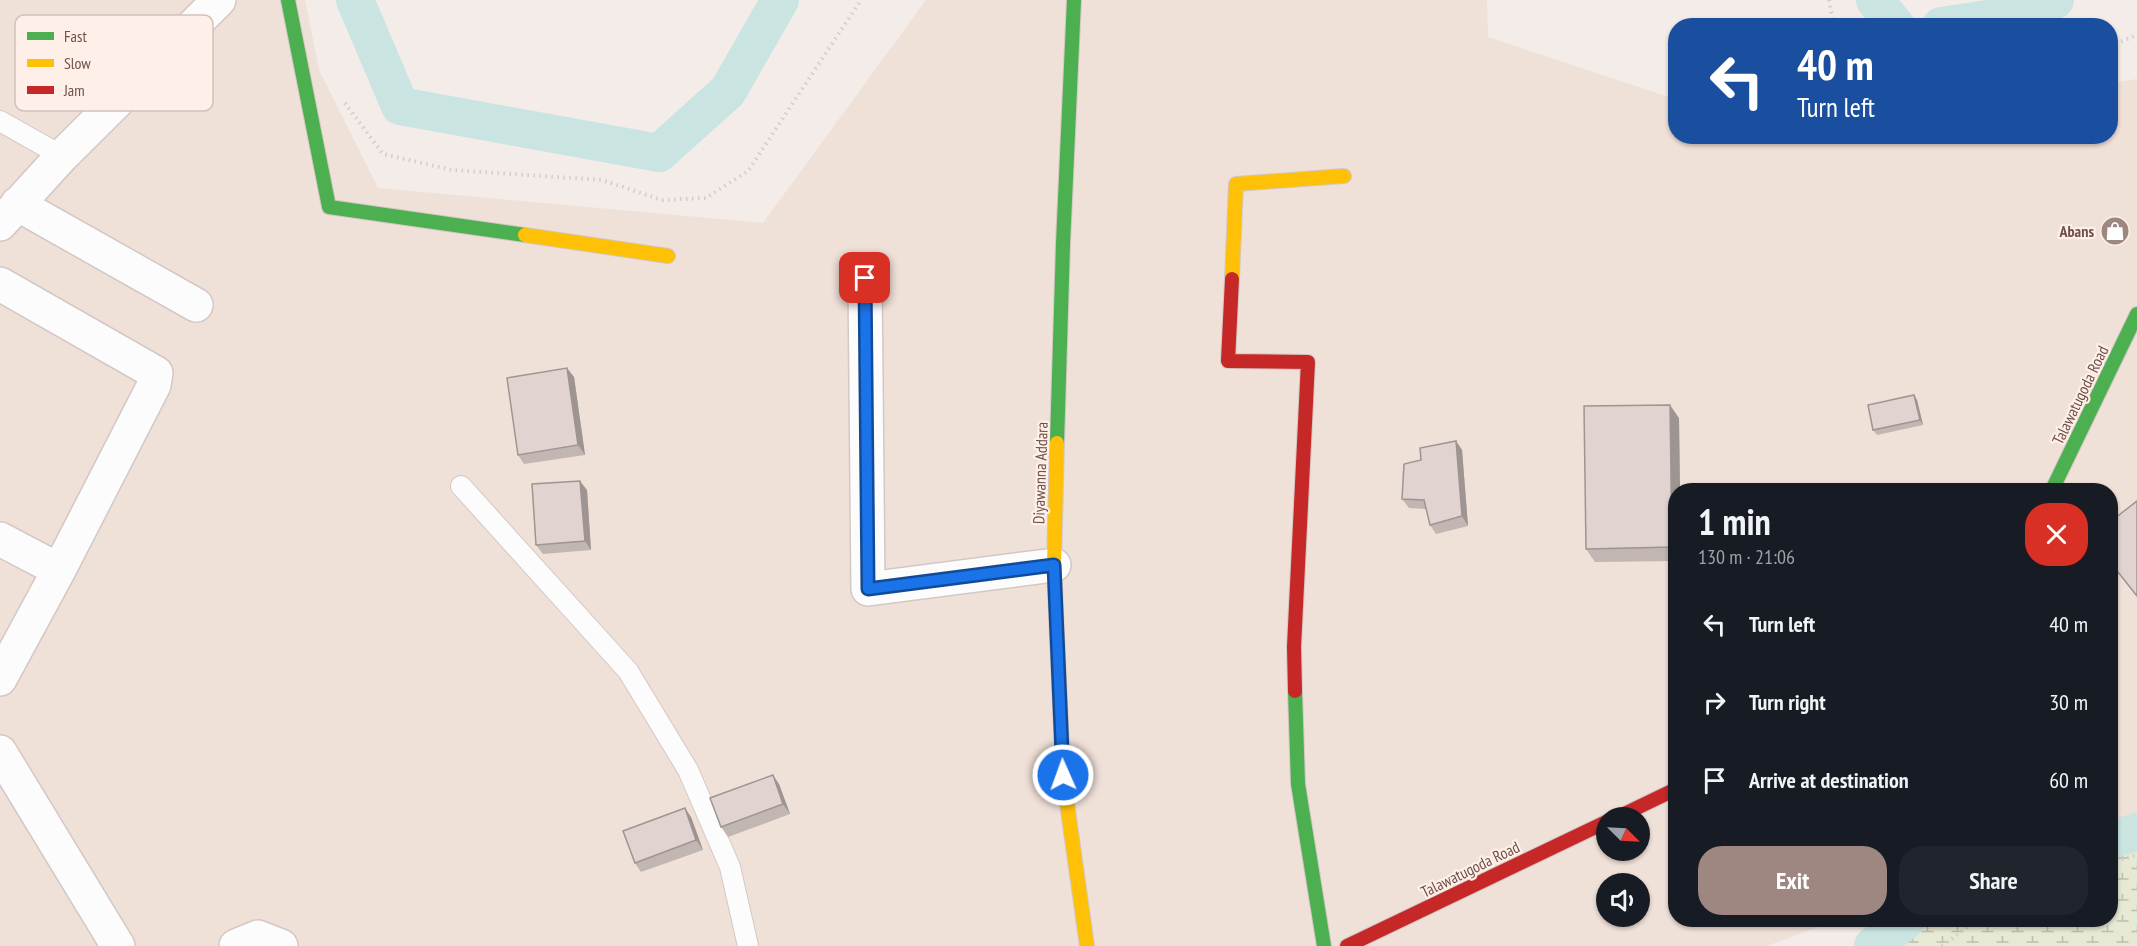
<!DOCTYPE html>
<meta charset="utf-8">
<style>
body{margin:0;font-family:"PT Sans Narrow",sans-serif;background:#20242c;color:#f1f3f6;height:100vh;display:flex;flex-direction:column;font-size:22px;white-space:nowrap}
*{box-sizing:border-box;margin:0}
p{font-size:20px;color:#9ea1a6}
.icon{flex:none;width:33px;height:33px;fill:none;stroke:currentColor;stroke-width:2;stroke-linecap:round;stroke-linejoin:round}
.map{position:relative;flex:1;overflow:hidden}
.panel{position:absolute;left:1668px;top:483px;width:450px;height:444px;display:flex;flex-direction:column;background:#171b24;border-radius:24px;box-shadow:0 2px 4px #0004}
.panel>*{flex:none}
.hud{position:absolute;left:1668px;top:18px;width:450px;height:126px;border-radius:24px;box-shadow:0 2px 4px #0004;background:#1a4fa0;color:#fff;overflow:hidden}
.needle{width:39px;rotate:114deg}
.fabs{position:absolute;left:1596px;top:807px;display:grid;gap:12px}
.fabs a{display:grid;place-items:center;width:54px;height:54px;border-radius:50%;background:#171b24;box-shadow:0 2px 4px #0004;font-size:30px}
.pin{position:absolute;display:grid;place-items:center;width:51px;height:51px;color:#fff;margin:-26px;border-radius:12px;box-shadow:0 3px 9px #0006}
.me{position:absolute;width:66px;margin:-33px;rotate:358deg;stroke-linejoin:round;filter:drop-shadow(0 0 4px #0008)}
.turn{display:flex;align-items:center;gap:21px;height:126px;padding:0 30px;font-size:27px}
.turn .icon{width:78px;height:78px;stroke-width:2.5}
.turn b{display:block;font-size:42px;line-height:51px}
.round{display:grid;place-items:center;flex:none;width:63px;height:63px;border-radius:24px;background:#20242c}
.overview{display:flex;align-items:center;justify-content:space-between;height:102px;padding:0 30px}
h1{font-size:36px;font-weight:600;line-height:45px}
.button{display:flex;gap:12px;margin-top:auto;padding:12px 30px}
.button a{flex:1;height:69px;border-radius:24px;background:#9e8681;color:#fff;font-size:24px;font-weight:600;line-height:69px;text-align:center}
.button a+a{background:#20242c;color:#f1f3f6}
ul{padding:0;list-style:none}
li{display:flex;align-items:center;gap:18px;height:78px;padding:0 30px}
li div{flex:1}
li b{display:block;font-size:22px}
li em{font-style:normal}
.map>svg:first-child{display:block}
.residential{fill:#efe0d8;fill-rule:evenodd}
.wetland{fill:url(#wetland-marsh)}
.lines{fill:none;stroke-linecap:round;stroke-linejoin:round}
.canal{stroke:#cae5e1;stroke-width:38}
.lane-casing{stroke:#d3c8c5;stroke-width:22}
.street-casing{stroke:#d3c8c5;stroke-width:36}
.fast-casing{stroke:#d3c7c4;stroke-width:16}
.slow-casing{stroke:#d3c7c4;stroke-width:16}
.jam-casing{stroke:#d3c7c4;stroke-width:16}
.path{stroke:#d5ccca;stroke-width:4;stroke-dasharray:1.5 4.5;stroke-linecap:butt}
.lane{stroke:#fdfcfc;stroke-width:20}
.street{stroke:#fdfcfc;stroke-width:33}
.fast{stroke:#4caf50;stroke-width:14}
.slow{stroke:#ffc107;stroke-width:14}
.jam{stroke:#c62828;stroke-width:14}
.wall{fill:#c2b6b3}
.shaded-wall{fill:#9e9492}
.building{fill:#e1d4d0;stroke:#9e9492;stroke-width:1.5}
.route-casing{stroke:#114b97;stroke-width:15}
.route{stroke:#1a73e8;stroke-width:10}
.labels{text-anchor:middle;stroke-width:4.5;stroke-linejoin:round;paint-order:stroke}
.poi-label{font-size:16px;font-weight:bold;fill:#704f4a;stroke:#fef0e8;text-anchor:end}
.street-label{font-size:16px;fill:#704f4a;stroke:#fef0e8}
.key{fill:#fef0e8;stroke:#d3c0b9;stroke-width:1.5}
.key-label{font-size:16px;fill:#704f4a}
</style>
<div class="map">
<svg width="2137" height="946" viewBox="0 0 2137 946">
<defs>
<pattern id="wetland-marsh" width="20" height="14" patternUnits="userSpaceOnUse" patternTransform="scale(1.5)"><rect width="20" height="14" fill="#e6e9d3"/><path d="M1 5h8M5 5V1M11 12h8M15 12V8" fill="none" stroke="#bfbfad"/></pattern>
</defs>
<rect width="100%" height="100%" fill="#f4ece8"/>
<path class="residential" d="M0,0H305L319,70L378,188L763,223L926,0H1487L1488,37L1675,99L1676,136H2110L2111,83L2137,79V814L2111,822L2110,490H1676V920H1837L1767,946H0ZM1606,818H1640V850H1606ZM1606,884H1640V916H1606Z"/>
<path class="wetland" d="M2137,832V946H1873L1906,920H2110L2111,840Z"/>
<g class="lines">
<path class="canal" d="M355,0L400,106L659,153L728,91L780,0
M1875,0L1896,26
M1941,26L2021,14L2055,0
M2110,840L2137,832
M1873,946L1906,920"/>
<g class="lane-casing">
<path id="lane" d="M0,121L62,156
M461,486L628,671L688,770L730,867L748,946"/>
</g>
<g class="street-casing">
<path id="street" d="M17,204L196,305
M0,224L62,156L219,0
M865,278L868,589L1054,565
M0,284L156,373L154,385L59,570L0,679
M0,539L59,570
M0,752L118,946
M236,946L258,937L281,946"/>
</g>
<g class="fast-casing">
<path id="fast" d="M288,0L329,207L525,235
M1057,443L1063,244L1074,0
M2052,490L2137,314
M1295,691L1298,784L1324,946"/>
</g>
<g class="slow-casing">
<path id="slow" d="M525,235L668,256
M1232,279L1236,184L1344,176
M1057,443L1054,565L1063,775L1087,946"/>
</g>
<g class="jam-casing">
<path id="jam" d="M1232,279L1228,361L1308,362L1294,647L1295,691
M1616,818L1676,789
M1347,946L1606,822"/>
</g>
<path class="path" d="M1829,0L1834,26
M2110,46L2137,35
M345,103L383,154L452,170L602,180L662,200L706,198L748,171L861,0
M2110,863L2137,855
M1942,946L1977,920"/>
<use href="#lane" class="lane"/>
<use href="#street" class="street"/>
<use href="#fast" class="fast"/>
<use href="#slow" class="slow"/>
<use href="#jam" class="jam"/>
</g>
<path class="wall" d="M574,377L585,455L524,464L518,455Z
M1914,395L1917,400L1923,425L1877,435L1873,430Z
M1679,418L1680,490H1676V561L1595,562L1586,549Z
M1456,441L1462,450L1468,526L1436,534L1430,525L1426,509L1409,508L1402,499L1421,460Z
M587,490L591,550L543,554L536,545Z
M779,784L790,814L728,837L721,827Z
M691,817L703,850L641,872L635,863Z"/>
<path class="shaded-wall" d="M567,368L574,377L585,455L578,445Z
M1914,395L1917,400L1923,425L1920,420Z
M1670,405L1679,418L1680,490H1676V552L1672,547Z
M1456,441L1462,450L1468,526L1462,516Z
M580,481L587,490L591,550L585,541Z
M773,775L779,784L790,814L783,804Z
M685,808L691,817L703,850L696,840Z"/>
<path class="building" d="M567,368L578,445L518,455L507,378Z
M1914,395L1920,420L1873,430L1868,405Z
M1670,405L1672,547L1586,549L1584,406Z
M1456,441L1462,516L1430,525L1424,500L1402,499L1404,464L1421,460L1420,448Z
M580,481L585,541L536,545L532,484Z
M2137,501V596L2110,562V522Z
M773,775L783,804L721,827L710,798Z
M685,808L696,840L635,863L623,831Z"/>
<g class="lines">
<g class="route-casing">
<path id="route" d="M865,278L868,589L1054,565L1063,775"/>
</g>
<use href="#route" class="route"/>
</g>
<defs>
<g id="shop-disc" transform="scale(1.5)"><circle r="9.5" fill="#9e8681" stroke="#fef0e8"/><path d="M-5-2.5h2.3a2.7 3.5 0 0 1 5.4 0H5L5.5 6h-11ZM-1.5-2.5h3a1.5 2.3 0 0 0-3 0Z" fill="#fff"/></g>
</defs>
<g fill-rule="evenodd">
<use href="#shop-disc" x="2115" y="231"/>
</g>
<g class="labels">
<g class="poi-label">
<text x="2094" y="237">Abans</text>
</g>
<g class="street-label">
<text transform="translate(2080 395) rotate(-64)" y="6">Talawatugoda Road</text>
<text transform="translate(1040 473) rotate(-88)" y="6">Diyawanna Addara</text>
<text transform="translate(1470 869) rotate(-26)" y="6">Talawatugoda Road</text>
</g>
</g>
<rect x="15" y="15" width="198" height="96" rx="9" class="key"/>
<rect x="27" y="32" width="27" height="8" fill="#4caf50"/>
<rect x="27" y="59" width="27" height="8" fill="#ffc107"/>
<rect x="27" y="86" width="27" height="8" fill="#c62828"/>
<g class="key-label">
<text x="64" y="42">Fast</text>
<text x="64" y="69">Slow</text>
<text x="64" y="96">Jam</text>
</g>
</svg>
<div class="fabs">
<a><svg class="needle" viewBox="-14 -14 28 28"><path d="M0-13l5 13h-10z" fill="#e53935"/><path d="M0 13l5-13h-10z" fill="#9ea1a6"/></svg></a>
<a><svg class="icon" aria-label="sound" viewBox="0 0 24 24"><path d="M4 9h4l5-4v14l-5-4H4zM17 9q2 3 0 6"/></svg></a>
</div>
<div class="pin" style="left:865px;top:278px;background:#d93025"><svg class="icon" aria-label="arrive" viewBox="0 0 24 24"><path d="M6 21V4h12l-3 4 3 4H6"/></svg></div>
<svg class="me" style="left:1063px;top:775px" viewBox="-20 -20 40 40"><circle r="17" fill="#1a73e8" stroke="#fff" stroke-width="3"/><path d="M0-11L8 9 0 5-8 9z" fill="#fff"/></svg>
<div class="hud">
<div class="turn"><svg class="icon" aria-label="left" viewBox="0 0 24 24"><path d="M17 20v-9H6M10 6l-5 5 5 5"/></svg><div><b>40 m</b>Turn left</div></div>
</div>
<section class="panel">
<div class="overview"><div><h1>1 min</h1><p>130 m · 21:06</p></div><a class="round" style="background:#d93025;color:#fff"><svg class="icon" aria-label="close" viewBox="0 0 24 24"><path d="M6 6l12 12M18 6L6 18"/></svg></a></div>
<ul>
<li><svg class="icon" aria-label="left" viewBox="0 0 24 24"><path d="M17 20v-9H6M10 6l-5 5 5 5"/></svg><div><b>Turn left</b></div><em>40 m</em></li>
<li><svg class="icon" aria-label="right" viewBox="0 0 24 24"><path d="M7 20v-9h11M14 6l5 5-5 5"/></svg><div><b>Turn right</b></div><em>30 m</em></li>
<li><svg class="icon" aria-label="arrive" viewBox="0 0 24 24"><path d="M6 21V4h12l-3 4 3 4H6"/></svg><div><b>Arrive at destination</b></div><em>60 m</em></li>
</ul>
<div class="button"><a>Exit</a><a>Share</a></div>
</section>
</div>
